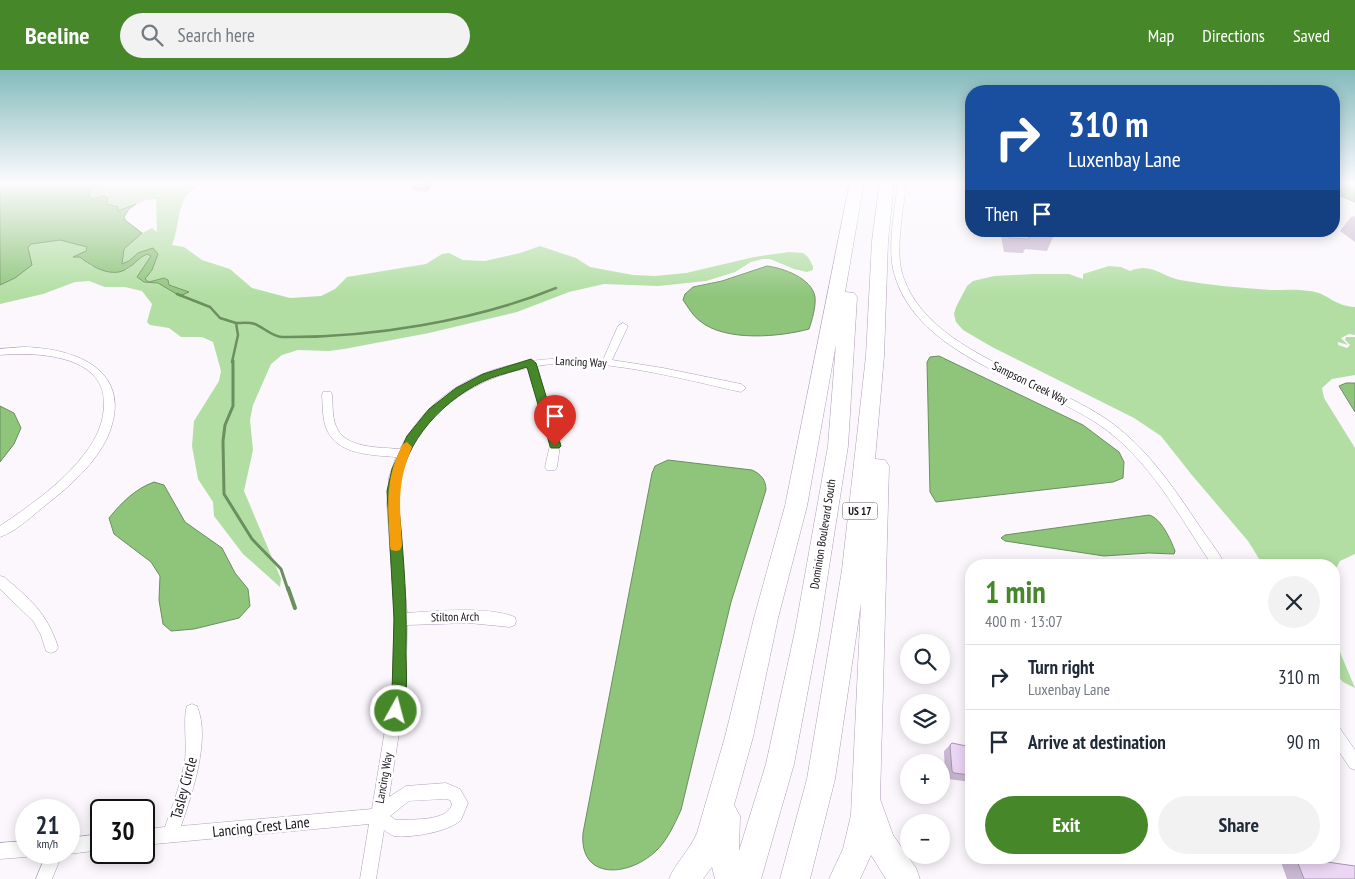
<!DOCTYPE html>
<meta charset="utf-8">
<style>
body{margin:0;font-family:"PT Sans Narrow",sans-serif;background:#f2f2f3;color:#1f2937;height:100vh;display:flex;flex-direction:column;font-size:19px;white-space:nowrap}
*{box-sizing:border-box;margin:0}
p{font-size:16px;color:#747a83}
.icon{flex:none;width:28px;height:28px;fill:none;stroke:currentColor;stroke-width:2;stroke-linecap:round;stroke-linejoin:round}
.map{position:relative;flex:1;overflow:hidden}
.drawer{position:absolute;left:965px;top:489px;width:375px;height:305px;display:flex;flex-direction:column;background:#fff;border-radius:20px;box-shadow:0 2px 12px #0003}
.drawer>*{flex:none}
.hud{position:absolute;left:965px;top:15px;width:375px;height:152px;border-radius:20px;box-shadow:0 2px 12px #0003;background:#1a4fa0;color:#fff;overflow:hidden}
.fabs{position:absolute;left:900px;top:564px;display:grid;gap:10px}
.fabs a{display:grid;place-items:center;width:50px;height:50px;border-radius:50%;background:#fff;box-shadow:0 2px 12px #0003;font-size:25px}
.speed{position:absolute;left:15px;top:729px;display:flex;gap:10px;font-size:25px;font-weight:700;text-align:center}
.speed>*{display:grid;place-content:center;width:65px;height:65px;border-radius:50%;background:#fff;box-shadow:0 2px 12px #0003;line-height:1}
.speed small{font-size:12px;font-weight:400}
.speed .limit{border:2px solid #111;border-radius:8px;background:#fff;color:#111}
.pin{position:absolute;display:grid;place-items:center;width:42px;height:42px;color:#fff;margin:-51px -21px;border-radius:50% 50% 50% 0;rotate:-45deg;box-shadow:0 0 5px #0007}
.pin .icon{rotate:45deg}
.me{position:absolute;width:55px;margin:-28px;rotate:7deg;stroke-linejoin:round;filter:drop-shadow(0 0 4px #0008)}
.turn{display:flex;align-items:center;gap:18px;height:105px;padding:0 20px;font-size:22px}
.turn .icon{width:65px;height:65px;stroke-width:2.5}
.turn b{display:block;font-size:35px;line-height:42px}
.then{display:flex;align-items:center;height:48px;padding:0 20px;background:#0003;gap:10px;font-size:19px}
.round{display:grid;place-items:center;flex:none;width:52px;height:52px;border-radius:26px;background:#f2f2f3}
.summary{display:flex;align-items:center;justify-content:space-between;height:85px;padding:0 20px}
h1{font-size:30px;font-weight:800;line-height:38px;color:#458729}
.cta{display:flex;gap:10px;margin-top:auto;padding:10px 20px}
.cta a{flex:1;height:58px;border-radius:30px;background:#458729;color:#fff;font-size:20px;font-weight:800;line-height:58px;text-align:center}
.cta a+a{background:#f2f2f3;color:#1f2937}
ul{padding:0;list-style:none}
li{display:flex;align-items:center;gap:15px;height:65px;padding:0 20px;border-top:1px solid #e0e1e3}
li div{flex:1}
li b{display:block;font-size:19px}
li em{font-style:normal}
header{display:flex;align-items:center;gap:30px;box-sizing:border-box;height:70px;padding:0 25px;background:#458729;color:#fff}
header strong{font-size:24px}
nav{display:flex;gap:28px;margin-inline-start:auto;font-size:18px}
.search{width:350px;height:45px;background:#f2f2f3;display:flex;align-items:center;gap:12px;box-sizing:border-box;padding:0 18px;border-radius:28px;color:#747a83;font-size:19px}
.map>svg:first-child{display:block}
.green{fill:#b2dea3}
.water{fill:#8ec57b;stroke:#6b8f5e}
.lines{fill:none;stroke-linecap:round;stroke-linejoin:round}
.stream-far2{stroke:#6b8f5e;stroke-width:2.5}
.stream-far1{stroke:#6b8f5e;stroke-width:3}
.stream{stroke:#6b8f5e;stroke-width:4}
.street-casing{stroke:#b19cba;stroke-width:1}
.highway-casing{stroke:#b19cba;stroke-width:1}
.street{fill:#fff;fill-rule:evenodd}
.highway{fill:#fff;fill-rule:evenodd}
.wall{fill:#cab8d3}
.shaded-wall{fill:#a496ac}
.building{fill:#ebd6f5;stroke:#a496ac}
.route{fill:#458729;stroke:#2d581b}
.slow{fill:#f59e0b}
.labels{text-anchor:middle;stroke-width:5;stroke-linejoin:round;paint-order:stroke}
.shield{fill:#fff;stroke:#5d585f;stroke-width:1}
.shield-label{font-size:11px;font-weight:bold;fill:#18111b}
.street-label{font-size:12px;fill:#18111b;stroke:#fff}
.near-street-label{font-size:15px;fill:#18111b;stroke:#fff}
</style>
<header>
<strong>Beeline</strong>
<div class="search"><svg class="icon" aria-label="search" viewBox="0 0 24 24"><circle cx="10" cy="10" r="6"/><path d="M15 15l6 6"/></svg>Search here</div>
<nav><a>Map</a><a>Directions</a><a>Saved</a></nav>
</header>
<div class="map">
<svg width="1355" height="809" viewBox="0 0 1355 809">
<rect width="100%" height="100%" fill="#fbf7fd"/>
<path class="green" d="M100,112H202C198,116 191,120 187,125C177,139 179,159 172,175L184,177L202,190L230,199L252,218L290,228L321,226L335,219L347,207L426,194L442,184L449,183L463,190L485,191L520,183L540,176L576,188L590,197L633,205L655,206L686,203L754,187L789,182L803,183L808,187L813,196V200L807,202L794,199L770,189H763L751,192L735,202L706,211L658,216L604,214L569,222L517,242L429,263L344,279L329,281L298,280L282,285L271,294L253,335L250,350L253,380L244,421L281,509L280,517L243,484L214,446L213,432L198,409L192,376L194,351L219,311L221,301L213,272L202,267H181L169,258L150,255L147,252L152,234L142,221L125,217H105L89,211L75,212L43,224L0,234V215L15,208L31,174L60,170L87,177L86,181L75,187H80L91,196L127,200L140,187L147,184L151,186L138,207L144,212L158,213L180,226L189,222L169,215L164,208L149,212L145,209L152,200L158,184L138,183L129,191L122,194L124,179L142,163L152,158L157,162L156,129L146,130L118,142L106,134L108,128L104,126L92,129L89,125L91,120Z
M1109,196L1121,197L1130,201C1152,192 1160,206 1180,210C1210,215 1241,218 1271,220C1284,220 1297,219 1309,221C1327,222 1333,236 1355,237V265L1349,264L1341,268L1348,275L1338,272V275L1347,278L1350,275L1345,270L1346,267H1355V305L1332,309L1322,318L1324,328L1355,378V484L1340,491L1334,502V495H1263L1248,471L1191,404L1161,366L1134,348L992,277L963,260L956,252L954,244L956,237L967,216L973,211L994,206L1034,204H1069L1083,209V204Z
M1334,549L1337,575L1355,618L1343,612L1334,602Z"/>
<path class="water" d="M0,112H100L91,120L89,125L92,129L104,126L108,128L106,134L118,137V141L136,134L129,139L124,147L125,150L142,163L124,179L122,194L129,191L138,183L153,178L158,184L152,200L145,209L149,212L164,208L168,210L169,215L189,222L180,226L158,213L144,212L137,207L151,186L147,184C139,187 135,194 128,198C113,209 92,197 80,187H73L86,181L87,177L60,170L31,174L28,178L32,195L15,208L0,215Z
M1334,112H1355V132L1334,123Z
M767,196C783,198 812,208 815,227C816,237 812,250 809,259C780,267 725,272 700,251C693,246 688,237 683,230L685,224L693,217L722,211Z
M939,286L1083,355L1119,382L1124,392L1123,408L1113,412L936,432L930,422L927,292L930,287Z
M1346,313H1355V342L1339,316Z
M0,336L14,343L21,358L14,374L0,392Z
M668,390L752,400C761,404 766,410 766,420L731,532L681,740C674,755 667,771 655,782C626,808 579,809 583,763L652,403L655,396Z
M154,412L164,415L185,452L222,478L235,503L248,519L250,536L239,548L194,559L171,561L163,554L159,530L160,506L151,492L114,464L109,448C122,432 135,419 154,412Z
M1149,445C1161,448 1171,470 1175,481L1174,484L1149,483L1104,486L1005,471L1001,468L1005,465Z"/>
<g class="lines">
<path class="stream-far2" d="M177,224L210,237L220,248L236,253L238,265L232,292
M236,253C242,253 249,252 255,254C264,258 273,267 282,267C370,268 475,251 556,218"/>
<path class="stream-far1" d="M233,291V336L225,355L223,371L224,424L252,469L281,499L288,520"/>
<path class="stream" d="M288,518L295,538"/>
<g class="street-casing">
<path id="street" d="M898,112H906C904,139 895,177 902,203C925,282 1045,307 1106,349C1146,376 1174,418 1200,457C1208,469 1219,482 1225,495H1212C1179,446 1149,388 1098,354C1034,311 917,287 894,203C887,177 895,139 898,112Z
M623,253L628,256L612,290L663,298L741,314L746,318L741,322C682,309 596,285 537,296L560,375L557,397L555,400H547L545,397L550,375L548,365L528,298C460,311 399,361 398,434L407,543C436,541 487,536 515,547L516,551L515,555L510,557L469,553L407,555L406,618L389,727L406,716L446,713L460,719L468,733L461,750C448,762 412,768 394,766C391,765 387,762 384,760L376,809H360L369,754L144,775V759L165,757C173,735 181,713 185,690C187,676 183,646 187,636L192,634L197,636C211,669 192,724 181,756L372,739L393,611L394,536L387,434L389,407L396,387C372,385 338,385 327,360C322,349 323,336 322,325L323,322H331L332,325C333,335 332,347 336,356C344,379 380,377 400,379C440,302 522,282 603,290L618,256ZM446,729L450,730L452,734C448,752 411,749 396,750L390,746L409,731Z
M23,277C77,278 135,301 108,366C96,393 70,416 47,434C33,445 17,461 0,467V456C31,435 64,412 86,382C97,367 104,352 104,333C104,284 35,282 0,285V279Z
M0,506L4,507C30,529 47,543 58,577L56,581L51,583L46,581L41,565L33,551L0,519Z
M1334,655L1339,657L1355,680V700L1350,698L1334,674Z
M101,764V780L69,784L66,782H69V768Z
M26,771V782H32V785L26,787L0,789V773Z
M47,782H63L52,809H36Z"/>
</g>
<g class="highway-casing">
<path id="highway" d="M850,112H864L845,222L854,223L857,227L848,376L819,561L794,694L761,809H715L712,797L703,809H669C676,792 690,780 697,763L725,667L754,548L785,436ZM836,274L828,376L795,561L766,694L739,781L740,746L734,735L753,667L778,548L807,436Z
M880,112H894L888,171L884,286L875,389L885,390L889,396L880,729L893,765L916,798L920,809H886L871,785L860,809H829L843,779L851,745L861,533L835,709L810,809H780L807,709L842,500L866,286L872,171Z"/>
</g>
<use href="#street" class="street"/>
<use href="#highway" class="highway"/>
</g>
<path class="wall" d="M409,112H435L426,122L412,120Z
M1355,146V172L1340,161L1351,147Z
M1000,161H1052L1053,167L1047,181L1025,179L1023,183L1004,182Z
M950,675L971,677V712L948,709L945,707L944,681Z
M1296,788L1310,789L1315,788L1327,792L1355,809H1287L1281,792Z"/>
<path class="shaded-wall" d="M423,112H435L426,122Z"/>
<path class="building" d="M1008,161H1052L1053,167L1028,165L1029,169L1009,168Z
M952,673L971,677V705L954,703L952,701L950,675Z
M1296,788L1316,790L1315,788L1326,789L1327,792L1355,796V809H1304Z"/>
<linearGradient id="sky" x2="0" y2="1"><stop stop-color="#84bbbc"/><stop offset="0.5" stop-color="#fdfbfe"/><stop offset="1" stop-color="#fdfbfe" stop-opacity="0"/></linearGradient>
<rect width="1355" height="226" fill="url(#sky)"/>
<path class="route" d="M531,289L536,293L561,376L559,378H551L550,376L527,297C515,301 502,304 491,308C446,326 402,372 399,421C398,438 401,455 402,471C405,508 407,545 406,582C406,602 409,626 401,646L396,648L391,646L389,641L392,623L394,549L387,421L392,399L407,366L429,339L456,318L483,304Z"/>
<path class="slow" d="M407,372L412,377C396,416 400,435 402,476L400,480L396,481L391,480L390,476C388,438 384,409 403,374Z"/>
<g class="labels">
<rect class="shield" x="842.5" y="432.5" width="35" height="17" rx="4"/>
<g class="shield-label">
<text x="860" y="445">US 17</text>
</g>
<g class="street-label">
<text transform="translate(581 292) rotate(3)" y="4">Lancing Way</text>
<text transform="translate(1030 313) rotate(26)" y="4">Sampson Creek Way</text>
<text transform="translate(823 464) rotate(-81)" y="4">Dominion Boulevard South</text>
<text transform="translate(455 547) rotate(-1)" y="4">Stilton Arch</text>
<text transform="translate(384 708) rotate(-80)" y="4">Lancing Way</text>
</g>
<g class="near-street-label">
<text transform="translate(184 718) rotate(-75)" y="5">Tasley Circle</text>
<text transform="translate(261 757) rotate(-6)" y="5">Lancing Crest Lane</text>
</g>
</g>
</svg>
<div class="fabs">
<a><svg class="icon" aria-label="search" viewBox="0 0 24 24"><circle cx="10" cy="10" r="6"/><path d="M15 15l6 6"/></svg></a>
<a><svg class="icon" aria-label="layers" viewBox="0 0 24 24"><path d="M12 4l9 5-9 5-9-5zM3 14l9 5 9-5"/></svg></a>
<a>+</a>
<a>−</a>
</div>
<div class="speed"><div>21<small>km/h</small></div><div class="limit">30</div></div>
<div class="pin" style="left:555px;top:376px;background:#d93025"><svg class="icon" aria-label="arrive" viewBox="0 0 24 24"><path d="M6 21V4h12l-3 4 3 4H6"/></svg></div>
<svg class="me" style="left:396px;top:641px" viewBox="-20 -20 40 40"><circle r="17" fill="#458729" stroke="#fff" stroke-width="3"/><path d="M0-11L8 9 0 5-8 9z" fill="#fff"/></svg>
<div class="hud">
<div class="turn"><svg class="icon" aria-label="right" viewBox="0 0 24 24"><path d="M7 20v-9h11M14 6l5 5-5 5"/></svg><div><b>310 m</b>Luxenbay Lane</div></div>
<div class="then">Then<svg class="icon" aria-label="arrive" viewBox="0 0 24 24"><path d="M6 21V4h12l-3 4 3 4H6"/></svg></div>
</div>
<section class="drawer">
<div class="summary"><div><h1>1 min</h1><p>400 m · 13:07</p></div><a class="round"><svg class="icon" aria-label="close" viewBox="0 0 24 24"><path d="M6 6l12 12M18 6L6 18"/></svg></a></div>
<ul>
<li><svg class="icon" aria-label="right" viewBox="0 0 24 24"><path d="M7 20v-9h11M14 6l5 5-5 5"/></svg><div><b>Turn right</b><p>Luxenbay Lane</p></div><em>310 m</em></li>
<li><svg class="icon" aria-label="arrive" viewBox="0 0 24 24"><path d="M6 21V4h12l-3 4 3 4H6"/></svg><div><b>Arrive at destination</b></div><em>90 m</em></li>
</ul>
<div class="cta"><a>Exit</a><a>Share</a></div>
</section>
</div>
